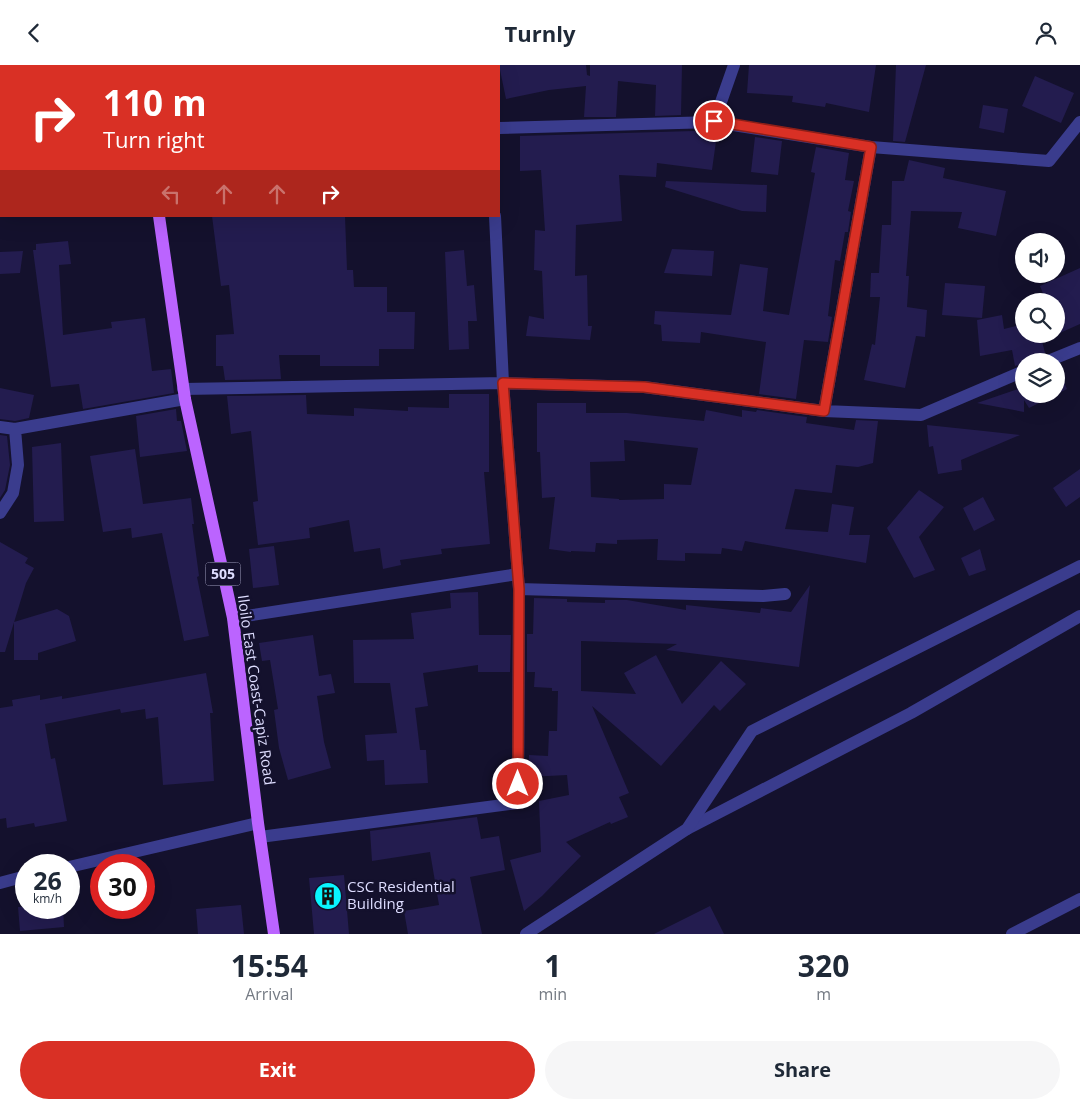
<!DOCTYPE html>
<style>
body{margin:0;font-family:"Open Sans",sans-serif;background:#f6f6f7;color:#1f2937;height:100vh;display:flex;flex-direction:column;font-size:19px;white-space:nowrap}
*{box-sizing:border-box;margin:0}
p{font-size:16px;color:#747a83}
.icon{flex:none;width:28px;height:28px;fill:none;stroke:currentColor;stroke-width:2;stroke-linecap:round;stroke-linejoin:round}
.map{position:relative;height:869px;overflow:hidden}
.details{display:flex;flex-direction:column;background:#fff;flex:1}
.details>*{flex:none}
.banner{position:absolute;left:0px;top:0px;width:500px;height:152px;box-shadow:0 5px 20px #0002;background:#d93025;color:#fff;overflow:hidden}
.tools{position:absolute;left:1015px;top:168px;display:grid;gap:10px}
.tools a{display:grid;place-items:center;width:50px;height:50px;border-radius:50%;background:#fff;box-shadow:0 5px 20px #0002;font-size:25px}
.speed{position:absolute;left:15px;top:789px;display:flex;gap:10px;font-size:25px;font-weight:700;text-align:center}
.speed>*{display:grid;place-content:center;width:65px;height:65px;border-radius:50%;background:#fff;box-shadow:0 5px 20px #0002;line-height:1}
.speed small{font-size:12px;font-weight:400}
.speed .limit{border:8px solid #d22;background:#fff;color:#111}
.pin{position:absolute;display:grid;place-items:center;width:42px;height:42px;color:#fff;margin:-21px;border:2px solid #fff;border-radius:50%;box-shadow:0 1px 5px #0007}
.me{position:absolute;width:55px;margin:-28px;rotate:0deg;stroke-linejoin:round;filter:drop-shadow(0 0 4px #0008)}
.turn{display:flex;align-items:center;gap:18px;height:105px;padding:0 20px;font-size:22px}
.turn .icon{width:65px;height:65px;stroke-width:2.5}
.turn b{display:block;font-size:35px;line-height:42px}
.lanes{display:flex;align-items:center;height:48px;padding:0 20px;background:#0003;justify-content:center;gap:25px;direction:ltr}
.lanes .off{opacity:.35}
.eta{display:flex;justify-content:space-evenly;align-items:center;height:85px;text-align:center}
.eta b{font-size:30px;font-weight:700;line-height:35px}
.primary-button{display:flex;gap:10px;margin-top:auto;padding:10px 20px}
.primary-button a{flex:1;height:58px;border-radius:30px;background:#d93025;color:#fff;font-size:20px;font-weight:700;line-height:58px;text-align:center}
.primary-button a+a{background:#f6f6f7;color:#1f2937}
header{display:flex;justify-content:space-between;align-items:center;height:65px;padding:0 20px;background:#fff;font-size:22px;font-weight:700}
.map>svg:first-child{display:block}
.building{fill:#231c4f;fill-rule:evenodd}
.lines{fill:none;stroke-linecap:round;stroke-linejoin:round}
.lane{stroke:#3a3c8d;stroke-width:12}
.street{stroke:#3a3c8d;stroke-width:12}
.primary{stroke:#bb64ff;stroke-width:12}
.route-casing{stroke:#8d1f18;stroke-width:12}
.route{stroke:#d93025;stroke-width:9}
.labels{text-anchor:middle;stroke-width:5;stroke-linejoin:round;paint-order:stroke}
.shield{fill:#14112d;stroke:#a1a0c0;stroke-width:1}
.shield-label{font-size:14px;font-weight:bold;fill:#deddff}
.street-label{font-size:15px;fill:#deddff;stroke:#14112d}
.poi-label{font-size:15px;fill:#deddff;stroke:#14112d;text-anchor:start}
</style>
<header><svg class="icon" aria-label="back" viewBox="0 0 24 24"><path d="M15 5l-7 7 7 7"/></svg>Turnly<svg class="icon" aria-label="person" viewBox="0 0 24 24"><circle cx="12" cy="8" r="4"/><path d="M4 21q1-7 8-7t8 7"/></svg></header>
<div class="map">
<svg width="1080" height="869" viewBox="0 0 1080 869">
<rect width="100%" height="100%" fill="#14112d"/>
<path class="building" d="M499,0H586L587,10L590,11V0H682L681,50L655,51L656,20L618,16L616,52H584L586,21L549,25L506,34Z
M749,0H876L869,47L826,38L825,42L792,37L793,31L747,28Z
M896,0H926L905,77L893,76Z
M1035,11L1074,28L1061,58L1022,41Z
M983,40L1008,44L1004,68L979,63Z
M694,66L717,69L712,105L657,98L656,112L619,110L622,156L576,160L575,211L587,210L588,261H592L590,275L526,271L529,251L544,254L542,206L534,205L535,165L545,166L541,105L520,106V71Z
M755,72L782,76L778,110L751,107Z
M816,82L849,88L845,115L854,116L848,146L851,147L848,167H845L840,196L835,195L828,251L832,252L828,277L804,275L796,334L759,329L766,277L701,267L700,278L662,276L661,260L654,259L655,246L731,250L740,199L768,203L763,246L789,250L815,108L811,107Z
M909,95L945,103L943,113L1006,126L996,171L958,163L962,147L911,146L906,211H909L907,242L927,245L925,272L916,271L905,323L864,315L872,279L875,280L880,232H870L871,208H879L882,160H891L892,116H904Z
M666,116L767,120L766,147L742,146L665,122Z
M212,151H345L347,205H353L354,222H387V247H415L414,284H379V301H320V290H279L281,314L225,315L223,301H216V270L234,269L229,220L221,221Z
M68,176L71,199L59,200L63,270L112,263L111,257L145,253L152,306L171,304L174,328L83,344L79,319L51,322L33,185H36V179Z
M672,184L714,186L712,211L664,208Z
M464,185L467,221L474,220L477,256H468L469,284L449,285L445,187Z
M23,186L20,208L0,209V187Z
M1080,203V259L1042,276L1045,288L1041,291L1040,296H1024V298L1015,301L1012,285L980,291L977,255L1002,250L1004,264L1024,259V269H1056V236H1046L1040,221Z
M945,218L985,221L982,253L942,250Z
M1060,307L1067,324L1029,343L1024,335V347L977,338L1018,324L1017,318L1024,315V329H1056V308Z
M0,323L34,330L29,353L15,356L0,354Z
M449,329H489V407H484L490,479L441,484L442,489L400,495L401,500L383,504L380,483L354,487L349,455L309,463L310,473L258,480L253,437L258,436L251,366L231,369L227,331L306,330L307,349L354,351V343L408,346V342L449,343Z
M537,338H586V348H627L704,356L706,345L742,352V345L756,347L757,345L807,352L806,358L854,365L856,355L878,356L873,398L858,402L836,400L832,428L795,424L785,464L828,467L832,439L854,442L849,470H870L866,498L745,476L742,486L722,483L721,489L685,488V496L657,495L658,474L617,475V479L596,478L595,487L571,486V487L549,484L555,432L542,433L540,387H537ZM624,375L698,383L691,420L664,419V434L619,435V434L591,432L590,397L625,396Z
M176,344L177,356H181L187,386L140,392L136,351Z
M927,360L984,366L1020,370L961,395L962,405L938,409L933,381L929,382Z
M0,370L7,371L10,400L5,425L0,433Z
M61,378L64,456L34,457L32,382Z
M135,384L143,439L191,433L194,459H192L199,511L197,512L209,571L184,576L162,468L132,473L131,463L103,467L90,391Z
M1080,404V432L1066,442L1053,423Z
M919,425L944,442L919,472L935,505L914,513L887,463Z
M983,432L995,455L974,466L963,443Z
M0,477L28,493L25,498L34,503L26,518L5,587H0Z
M274,481L279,520L253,523L249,484Z
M980,484L986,505L969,511L961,493Z
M810,520L799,602L666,585L677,579L581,576V626L636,629L624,608L656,590L682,639L721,596L746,619L720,646L714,640L661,701L592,641L629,728L619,732L628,752L611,759L610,757L566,777L581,791L542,831L524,846L510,795L541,787L539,736L569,730L567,710L528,712L529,690L548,691L549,666H557L558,626H552V623L534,622L535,607H527V569H533L534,533L567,534V537L605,538V535H627L686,545V540L760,548L761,543L791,547Z
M478,527L479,570H511L510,607H478V600L423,608L428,641L415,643L420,685H426L428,718L385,720L384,695L367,696L365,670L397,668L390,618H354L353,575L414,574L411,548L451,543L450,528Z
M57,544L69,551L76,576L38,588V595H14V557Z
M313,570L319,611L331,609L335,628L317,631L324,677L331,703L288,715L279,683L274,645L278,644L270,595L262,596L259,578Z
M206,608L213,648H210L214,716L163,720L158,652L146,654L145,644L121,648L120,644L45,659L51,694L55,693L67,756L35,762L34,758L7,763L6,753L0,754V643L13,641L12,635L40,630V635L62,631V634Z
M477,752L481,774L499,771L505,805L470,812L482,869H408L404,846L439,840L430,787L372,796L370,766Z
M344,810L349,869H314L309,813Z
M241,840L244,869H198L196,844Z
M710,841L724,869H654Z
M18,842H63L64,862L20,866Z"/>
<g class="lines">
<path class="lane" d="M687,764L911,648L1080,551"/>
<path class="street" d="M714,57L734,0
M499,63L714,57L871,82L1049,96L1080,57
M1048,296L1080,283
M183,324L503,318L644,322L824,346L921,350L1024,306
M824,346L871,82
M0,362L15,364L185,334
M0,448L13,428L18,400L15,364
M519,524L763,531L785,529
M233,553L518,509
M260,772L518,738L519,524L503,318L495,151
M69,802L258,758
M0,818L26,811
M526,869L687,764L752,666L1080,501
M1012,869L1080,834"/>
<path class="primary" d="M138,0V1
M159,151L185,334L233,553L258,758L274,869"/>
</g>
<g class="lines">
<g class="route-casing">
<path id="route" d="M518,719L519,524L503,318L644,322L824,346L871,82L714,56"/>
</g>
<use href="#route" class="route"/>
</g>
<defs>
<g id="building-disc" transform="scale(1.4375)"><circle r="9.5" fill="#09f5ff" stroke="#14112d"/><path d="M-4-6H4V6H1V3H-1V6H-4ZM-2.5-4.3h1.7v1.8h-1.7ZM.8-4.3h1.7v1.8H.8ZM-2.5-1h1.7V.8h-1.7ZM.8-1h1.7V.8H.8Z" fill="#111"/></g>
</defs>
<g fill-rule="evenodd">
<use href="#building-disc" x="328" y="831"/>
</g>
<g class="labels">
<rect class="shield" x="205.5" y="497.5" width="35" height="23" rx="4"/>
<g class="shield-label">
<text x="223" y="514">505</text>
</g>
<g class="street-label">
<text transform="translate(256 625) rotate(82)" y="5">Iloilo East Coast-Capiz Road</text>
</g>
<g class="poi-label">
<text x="347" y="827">CSC Residential<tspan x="347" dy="17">Building</tspan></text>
</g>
</g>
</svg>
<div class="tools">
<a><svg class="icon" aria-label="sound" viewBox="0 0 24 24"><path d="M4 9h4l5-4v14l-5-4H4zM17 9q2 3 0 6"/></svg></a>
<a><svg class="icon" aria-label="search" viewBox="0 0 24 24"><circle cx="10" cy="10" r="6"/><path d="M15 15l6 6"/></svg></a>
<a><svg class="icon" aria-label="layers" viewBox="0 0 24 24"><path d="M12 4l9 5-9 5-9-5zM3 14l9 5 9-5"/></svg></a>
</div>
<div class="speed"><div>26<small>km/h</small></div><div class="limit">30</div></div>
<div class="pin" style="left:714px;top:56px;background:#d93025"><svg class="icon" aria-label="arrive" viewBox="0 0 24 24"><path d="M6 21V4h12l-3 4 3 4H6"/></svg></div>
<svg class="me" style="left:518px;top:719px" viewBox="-20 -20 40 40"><circle r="17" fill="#d93025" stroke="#fff" stroke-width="3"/><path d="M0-11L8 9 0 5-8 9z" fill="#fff"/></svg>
<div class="banner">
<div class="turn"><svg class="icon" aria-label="right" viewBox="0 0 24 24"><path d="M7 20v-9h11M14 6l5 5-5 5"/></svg><div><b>110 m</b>Turn right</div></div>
<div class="lanes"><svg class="icon off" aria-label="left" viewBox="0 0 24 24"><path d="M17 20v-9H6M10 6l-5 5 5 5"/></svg><svg class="icon off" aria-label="ahead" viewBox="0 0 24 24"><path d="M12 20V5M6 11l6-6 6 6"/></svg><svg class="icon off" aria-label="ahead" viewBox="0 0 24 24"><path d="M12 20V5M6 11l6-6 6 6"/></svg><svg class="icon" aria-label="right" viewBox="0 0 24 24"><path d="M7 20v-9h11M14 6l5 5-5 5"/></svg></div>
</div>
</div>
<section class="details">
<div class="eta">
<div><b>15:54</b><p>Arrival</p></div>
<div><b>1</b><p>min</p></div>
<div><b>320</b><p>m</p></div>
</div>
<div class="primary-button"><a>Exit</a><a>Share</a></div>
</section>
